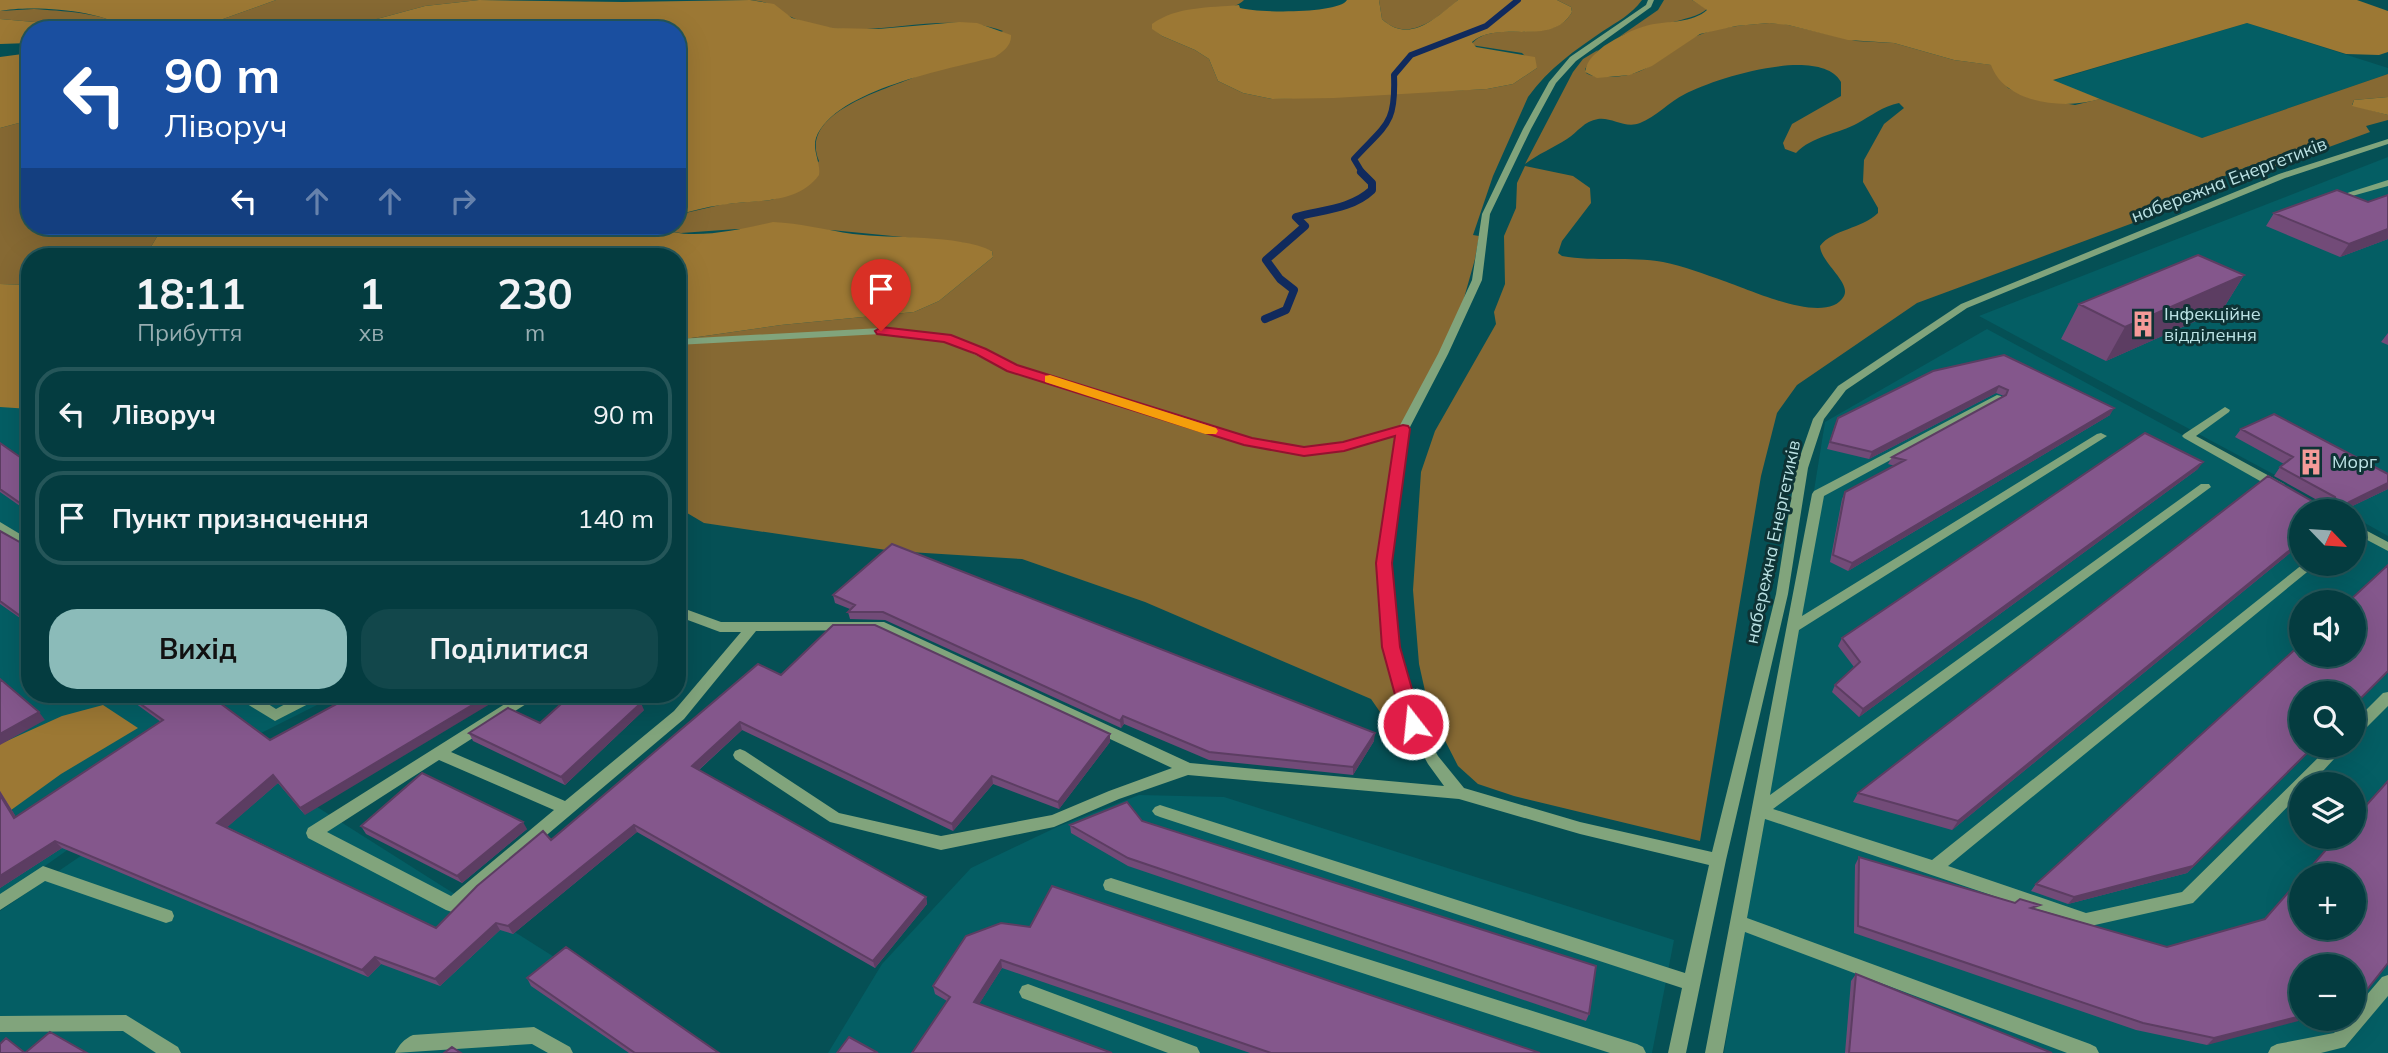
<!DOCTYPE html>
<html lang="uk">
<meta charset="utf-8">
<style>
body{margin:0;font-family:Mulish,sans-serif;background:#12474b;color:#f1f3f6;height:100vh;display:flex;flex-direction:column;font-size:26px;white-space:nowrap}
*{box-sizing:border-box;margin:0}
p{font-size:23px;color:#97adb1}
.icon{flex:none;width:38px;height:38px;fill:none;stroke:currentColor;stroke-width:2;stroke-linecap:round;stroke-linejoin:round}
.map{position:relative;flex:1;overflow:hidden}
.side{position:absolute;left:21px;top:248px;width:665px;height:455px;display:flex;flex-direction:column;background:#043c40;border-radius:28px;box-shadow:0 7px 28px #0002,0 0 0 2px #255659}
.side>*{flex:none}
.guide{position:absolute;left:21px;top:21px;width:665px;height:214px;border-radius:28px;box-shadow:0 7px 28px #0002,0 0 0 2px #255659;background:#1a4fa0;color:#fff;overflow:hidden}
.needle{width:46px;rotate:115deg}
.buttons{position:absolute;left:2289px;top:499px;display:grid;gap:14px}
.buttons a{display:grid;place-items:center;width:77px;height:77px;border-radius:50%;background:#043c40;box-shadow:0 7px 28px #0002,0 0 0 2px #255659;font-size:35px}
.pin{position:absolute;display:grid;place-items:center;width:60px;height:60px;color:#fff;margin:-72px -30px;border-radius:50% 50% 50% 0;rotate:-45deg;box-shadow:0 0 7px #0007}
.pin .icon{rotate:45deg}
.me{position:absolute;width:77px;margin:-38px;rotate:344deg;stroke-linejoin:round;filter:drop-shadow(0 0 5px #0008)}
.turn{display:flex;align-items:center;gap:24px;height:147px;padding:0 28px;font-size:32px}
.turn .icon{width:91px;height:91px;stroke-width:2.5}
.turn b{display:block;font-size:49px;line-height:60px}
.lanes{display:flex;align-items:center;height:66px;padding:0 28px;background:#0003;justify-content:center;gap:35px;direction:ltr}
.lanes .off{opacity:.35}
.eta{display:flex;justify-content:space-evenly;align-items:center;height:119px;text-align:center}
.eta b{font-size:42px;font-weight:700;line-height:49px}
.cta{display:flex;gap:14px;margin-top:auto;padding:14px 28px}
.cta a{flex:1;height:80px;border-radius:28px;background:#8bbbb9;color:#111;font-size:28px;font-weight:700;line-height:80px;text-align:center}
.cta a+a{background:#12474b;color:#f1f3f6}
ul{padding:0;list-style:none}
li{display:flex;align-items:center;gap:21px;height:94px;margin:0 14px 10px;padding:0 14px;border:4px solid #255659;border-radius:28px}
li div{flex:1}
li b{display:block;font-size:26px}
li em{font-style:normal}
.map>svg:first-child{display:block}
.built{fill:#045e64;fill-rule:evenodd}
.green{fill:#866933}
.forest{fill:#9c7834}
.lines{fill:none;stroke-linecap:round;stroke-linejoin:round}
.stream-far1{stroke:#102a5d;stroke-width:6}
.stream{stroke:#102a5d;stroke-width:8}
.minor{fill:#81a47c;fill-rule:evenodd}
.wall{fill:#724b78}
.shaded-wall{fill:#5c3d62}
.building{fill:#84578c;stroke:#5c3d62;stroke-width:2}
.route{fill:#e11d48;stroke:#92132f;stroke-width:2}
.slow{fill:#f59e0b}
.labels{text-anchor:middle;stroke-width:6;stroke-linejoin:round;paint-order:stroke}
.street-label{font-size:18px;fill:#bce3e5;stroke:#0e3335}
.poi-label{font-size:18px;fill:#bce3e5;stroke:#0e3335;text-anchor:start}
</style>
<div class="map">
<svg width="2388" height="1053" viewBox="0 0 2388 1053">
<rect width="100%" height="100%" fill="#055055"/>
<path class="built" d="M2247,23L2388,68V74L2202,138L2052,81Z
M2388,157V536L2354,517V511H2342L1979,316Z
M1987,329L2323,511H2301V564H2354V528L2388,546V1053H1724L1825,422ZM2301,602H2354V654H2301ZM2301,693H2354V746H2301ZM2301,784H2354V836H2301ZM2301,875H2354V928H2301ZM2301,966H2354V1018H2301Z
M0,378L30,379V608L0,587Z
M0,594L30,616V695H140L212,747L0,898Z
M150,695H337L227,750L706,1053H0V911L195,778Z
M1139,795L1224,797L1674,940L1652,1053H828L882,964L971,868L1057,827Z"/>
<path class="green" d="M276,0H479L425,6L362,23L308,30L224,24L223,19Z
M750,0H1244C1224,19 1178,0 1152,28L1162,36L1195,50L1209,59L1218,81L1243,93L1272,99L1487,89L1513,84L1537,68L1522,53L1471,45C1490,17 1552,48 1572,12L1571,7L1557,0H1642C1632,14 1617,22 1603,31C1575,50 1548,69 1528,97L1493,176L1473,235L1479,236L1475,259L1450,348L1398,443L1385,580L1390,637L1424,749L1419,754L1396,735L1371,699L1145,602L1022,559L893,551L704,523L677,507V340L781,325L914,312L939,301L993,257L992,251L964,243L831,230L737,229L681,233L666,231L657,226H677V215L724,204L771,200L796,192L819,161C798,112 886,90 917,76C947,64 975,46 1003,31C946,11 889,35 831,28C817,26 802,22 789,16C771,7 774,2 750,0Z
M1379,0H1458C1437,18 1408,44 1382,19Z
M1664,0H1692L1707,9C1693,22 1643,25 1619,37L1658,10Z
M34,9C58,11 110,12 126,30H64L46,23L0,19V11Z
M1769,23L1784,24L1856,41L1894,43L1954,60L1992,65L2008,88L2027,97L2075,105L2100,99L2202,138L2388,74V97L2354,100L2352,105L2388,115V120L2366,126L2370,132L2274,167L2249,166L2156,204L2160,213L1917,303L1797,385L1777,413L1761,476L1700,841L1514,796L1478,784L1458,766L1429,709L1419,664L1413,590L1421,472L1435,431L1496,324L1494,312L1505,284L1504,236L1516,208L1517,183L1525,166L1573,176L1590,188L1591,203L1562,241L1558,253L1562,256C1595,262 1630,256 1663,262C1684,266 1704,274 1724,281C1749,289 1827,327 1844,296C1851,282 1821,263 1820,246C1833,229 1862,229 1878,213V208L1863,182L1864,160L1884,124L1904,108L1899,103C1883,106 1871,116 1858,123C1838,134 1812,136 1796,153L1785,149L1783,143L1792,124L1841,96V82C1820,45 1715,78 1685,94C1669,102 1656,117 1640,123C1625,129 1612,117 1598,119C1584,121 1578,132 1567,139C1553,148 1538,154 1525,164L1573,72L1583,59L1598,50L1585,69L1586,73C1595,78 1603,77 1612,77C1656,75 1664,48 1699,35C1721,26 1746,25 1769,23Z
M30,120V226H168L158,235L145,257H30V285L0,284V128Z"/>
<path class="forest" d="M0,0H276L223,19L224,24L293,27L304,30H126C106,9 28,5 0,11Z
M479,0L623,2L750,0L774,4L792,18L833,28L878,29L959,22L977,23L1011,35C1012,45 1003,52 995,57C950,69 835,89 816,138C812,151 821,162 819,175C796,206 754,199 721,205C706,207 692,211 677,215V30H308L362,23L425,6Z
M1347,0H1379L1382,19C1410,45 1436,17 1458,0H1557L1571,7L1572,12C1552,48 1499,19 1472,42L1476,47L1535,57L1537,68L1513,84L1487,89L1334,98L1272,99L1243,93L1218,81L1209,59L1195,50L1162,36L1152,29V24C1177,6 1209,8 1239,5L1240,8C1257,13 1339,14 1347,0Z
M1692,0H2357L2388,11V52L2379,55L2346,54L2247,23L2053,80L2100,99C2065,110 2005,104 1991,65L1954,60L1894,43L1848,40L1788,25L1769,23L1736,26L1700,34L1652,66L1630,75L1597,78L1585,72C1587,60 1595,53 1604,46C1618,37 1633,29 1649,25C1667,21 1693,23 1707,10Z
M0,19L46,23L64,30H30V43L0,44Z
M30,53V120L0,128V57Z
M2388,97V115L2352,106L2354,100Z
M773,222C800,223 826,230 853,234C893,239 957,234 992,251L993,257L939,301L914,312L781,325L677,340V257H145L158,235L168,226H657C685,243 741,229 773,222Z
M0,284L30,285V409L0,407Z
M103,705L138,728L61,774L0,818V744L62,716Z"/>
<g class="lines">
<path class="stream-far1" d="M1363,174L1354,159C1386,124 1396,125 1394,75L1411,55L1486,26L1518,0"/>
<path class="stream" d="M1265,319L1286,310L1294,290L1280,279L1266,260L1305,226L1296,217C1322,210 1352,209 1372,190V183L1361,172"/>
<path class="minor" d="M1648,0H1654L1651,7L1576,61L1556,83L1531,129L1490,214L1482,280L1448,354L1409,429L1390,563L1398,647L1420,724L1438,756L1464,788L1580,822L1712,852L1776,594L1796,468L1813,419L1838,386L1961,304L2279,174L2388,139V144L2285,178L1967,308L1846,390L1824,419L1808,468L1788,594L1726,860L1686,1053H1668L1682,988L1160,817L1155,815L1152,811L1155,807L1160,805L1685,973L1709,865L1580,834L1459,799L1188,775L1119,799L1054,827L941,850L830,822L735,759L733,755L735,751L740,749L745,751L839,813L941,836L1052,815L1109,791L1172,768L877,630L756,631L684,719L458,910L452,912L446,910L308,838L306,833L308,828L519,695H536L534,699L451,752L565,801L674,711L741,632H720L677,616V606L721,622H884L1190,763L1444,786L1428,764L1406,724L1384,647L1378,563L1397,435L1344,450L1304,454L1250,445L1186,427L1008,370L945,341L881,334L677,345V339L881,328L947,335L985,350L1016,366L1194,423L1251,439L1304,448L1343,444L1399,427L1438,354L1472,280L1482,214L1523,129L1549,82L1570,57L1646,5ZM439,760L554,810L451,896L327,832Z
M2388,180V186L2345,198L2341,195Z
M1997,395L2001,396L2002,398L2001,400L1824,496L1802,616L2097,434L2101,433L2107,436L1799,630L1770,795L2201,484H2209L2211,487L1773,809L1932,860L2303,564H2317L1948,866L2086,913L2182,892L2330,746H2346L2311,784H2301V793L2193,903L2086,927L1765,819L1747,918L2090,1044L2096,1047L2099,1053H2067L1745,932L1723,1053H1705L1812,494L1814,491Z
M2225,407L2230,410L2229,412L2196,436L2284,484L2286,487L2284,490H2276L2184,438L2182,436L2184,434Z
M0,522L30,540V550L0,532Z
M2354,524L2388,542V551L2354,533Z
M2388,692V706L2359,735L2354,737V722L2383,693Z
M237,695H254L276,709L302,695H320L318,699L275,721L239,699Z
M43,866L172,911L174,916L172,921L166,923L45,881L0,910V894Z
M1111,878L1637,1044L1643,1047L1646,1053H1610L1111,892L1105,890L1103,885L1105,880Z
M2388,975V996L2345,1047L2321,1053H2268L2271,1047L2277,1044L2334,1033L2347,1018H2354V1010L2382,977Z
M1028,984L1197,1047L1200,1053H1168L1022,998L1019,992L1022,986Z
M126,1015L178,1047L181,1053H156L123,1031L0,1032V1016Z
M534,1027L570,1047L573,1053H548L532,1044L395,1053C399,1045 404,1039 413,1035Z"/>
</g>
<path class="wall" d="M2388,195V239L2340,257L2266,226L2274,213L2368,202Z
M2244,275L2223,309L2106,361L2061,339L2079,304Z
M2388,333V345L2381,342Z
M2004,355L2110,415L1848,571L1830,562L1842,499L1845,492L1895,466L1888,464L1892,457L2004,396L1996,393L1869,459L1827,449L1835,425Z
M2274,414L2388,474V489L2342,511H2301V544L1952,830L1853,802L1858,793L2268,476L2319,505H2326L2274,476L2280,467L2284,464L2235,437L2241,429Z
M0,443L30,464V513L0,492Z
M2198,469L1859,717L1832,692L1835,685L1854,667L1838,646L1842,638Z
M30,516V625L0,604V531L25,545L27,534L22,528Z
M833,595L1374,741L1353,775L1209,760L1124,724L1121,728L885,620L850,619L848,612L850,609L835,603Z
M781,675L1110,742L1059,809L993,784L953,831L742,730L699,770L926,897L927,904L875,968L637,832L513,934L500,930L440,986L381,964L368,977L62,848L0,888V791L16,817L161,722L124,695H209L270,740L305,815L278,783L227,827L436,928L551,840Z
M644,710L565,785L473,741L469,733L540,723Z
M2301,746H2314L2187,873L2068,904L2031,891L2036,884Z
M1142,821L1589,1014L1586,1021L1128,866L1071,833L1070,825Z
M361,826L527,829L462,883L366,834Z
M1859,857L2167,947L2388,963L2207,1045L2136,1030L1854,933L1855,865Z
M966,936L1540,1053H1250L1002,968L979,1004L947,1001L935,994L933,986Z
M1856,974L2052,1053H1845L1851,981Z
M527,978L719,1053H629L531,986Z"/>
<path class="shaded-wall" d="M2388,229V239L2340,257L2349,244Z
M2244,275L2223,309L2106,361L2125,327Z
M1999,386L1996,393L1869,459L1872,452Z
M2114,408L2110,415L1848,571L1852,563Z
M2203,462L2198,469L1859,717L1863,709Z
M2388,483V489L2342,511H2338L2349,502Z
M2301,541V544L1952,830L1958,821Z
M489,695H505L305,815L300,808Z
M641,703L644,710L565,785L561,777Z
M39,712L45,720L0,745V734Z
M1123,716L1124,724L1121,728L1120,721Z
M740,722L742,730L695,773L692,766Z
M1375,733L1374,741L1353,775V767Z
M1110,734V742L1059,809L1058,802Z
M2314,746L2187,873L2068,904L2074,897Z
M273,775L278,783L224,830L217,823Z
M992,776L993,784L953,831L952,824Z
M0,791L21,825L14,818L0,795Z
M523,822L527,829L462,883L457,876Z
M634,825L637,832L513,934L508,926Z
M55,841L62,848L0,888V876Z
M926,897L927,904L875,968L873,961Z
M496,923L500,930L440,986L435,979Z
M375,957L381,964L368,977L362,970Z
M1001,960L1002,968L976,1009L974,1002Z
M2301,1016V1018H2310L2207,1045L2214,1038Z"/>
<path class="building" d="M2337,190L2368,202L2388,195V229L2349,244L2274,213Z
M2198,255L2244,275L2125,327L2079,304Z
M2004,355L2114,408L1852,563L1833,555L1845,492L1905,460L1892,457L2006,395L2008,390L1999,386L1872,452L1830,442L1838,418L1933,371Z
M2274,414L2388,474V483L2349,502L2338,511H2301V541L1958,821L1858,793L2268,476L2319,505L2337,504L2335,497L2280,467L2293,457L2241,429Z
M2145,433L2203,462L1863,709L1835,685L1860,662L1842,638Z
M0,443L30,464V510L0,489Z
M30,516V623L0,601V531L25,545L27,533L22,528Z
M892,544L1375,733L1353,767L1209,752L1123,716L1120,721L883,612H848L855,605L833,595Z
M2388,565V671L2354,705V693H2301V746H2314L2193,866L2074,897L2036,884L2301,644V654H2354V602H2348Z
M833,625H875L1110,734L1058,802L992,776L952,824L740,722L692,766L926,897L873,961L634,825L508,926L496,923L435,979L375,957L362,970L55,841L0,876V795L14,818L163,720L128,695H209L270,740L353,695H489L300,808L273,775L217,823L436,928L477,886L543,831L551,840L758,664L781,675Z
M0,679L39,712L0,734Z
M571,695H623L641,703L561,777L469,733L508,708L540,723Z
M422,773L523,822L457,876L361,826Z
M2388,781V963L2358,1001L2354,1002V966H2301V1016L2214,1038L2143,1023L1858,926L1859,857L2015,903L2020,899L2040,905L2031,908L2167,947L2265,919L2301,878V928H2354V875H2304L2338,836H2354V819Z
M1127,802L1142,821L1596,966L1589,1014L1128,858L1070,825Z
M1052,886L1540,1053H1271L1001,960L974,1002L1112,1053H912L950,997L933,986L966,936L1001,923L1030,927Z
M566,947L719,1053H635L527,978Z
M1856,974L2052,1053H1849Z
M50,1032L87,1053H0V1044L6,1038L25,1053Z
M849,1037L878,1053H837Z
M452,1047L461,1053H444Z"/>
<path class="route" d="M881,327L951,335L986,349L1017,365L1252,438L1304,447L1343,442L1403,425L1408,426L1410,429L1392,563L1400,647L1422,724L1419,729L1413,731L1406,729L1403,724L1382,647L1376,563L1395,436L1344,451L1304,456L1244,445L1007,371L976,354L944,342L877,334L875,331Z"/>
<path class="slow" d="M1050,375L1216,428L1218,431L1216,434H1205L1045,382V376Z"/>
<defs>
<g id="building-bare" transform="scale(2.1)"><path d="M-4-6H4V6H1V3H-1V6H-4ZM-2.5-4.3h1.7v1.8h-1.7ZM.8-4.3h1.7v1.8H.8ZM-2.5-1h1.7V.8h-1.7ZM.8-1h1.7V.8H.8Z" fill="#f59b99" stroke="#0e3335" stroke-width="2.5" paint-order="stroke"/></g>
</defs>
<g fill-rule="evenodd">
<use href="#building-bare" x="2143" y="324"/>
<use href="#building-bare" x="2311" y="462"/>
</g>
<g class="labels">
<g class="street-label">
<text transform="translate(2229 180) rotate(-21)" y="6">набережна Енергетиків</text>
<text transform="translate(1773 542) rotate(-78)" y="6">набережна Енергетиків</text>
</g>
<g class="poi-label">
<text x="2164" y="320">Інфекційне<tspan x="2164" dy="21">відділення</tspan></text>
<text x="2332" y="468">Морг</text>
</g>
</g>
</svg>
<div class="buttons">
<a><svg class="needle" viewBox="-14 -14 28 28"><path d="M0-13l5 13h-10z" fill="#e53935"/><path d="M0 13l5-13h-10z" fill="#97adb1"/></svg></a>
<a><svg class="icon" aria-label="sound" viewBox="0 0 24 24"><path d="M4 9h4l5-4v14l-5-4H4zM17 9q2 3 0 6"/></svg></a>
<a><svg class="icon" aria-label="search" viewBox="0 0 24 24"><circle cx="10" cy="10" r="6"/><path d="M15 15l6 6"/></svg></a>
<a><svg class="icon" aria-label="layers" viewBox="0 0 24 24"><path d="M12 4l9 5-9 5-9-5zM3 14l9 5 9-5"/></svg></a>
<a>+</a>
<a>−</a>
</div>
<div class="pin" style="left:881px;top:331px;background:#d93025"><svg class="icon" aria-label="arrive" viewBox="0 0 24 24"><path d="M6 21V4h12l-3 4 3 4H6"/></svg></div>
<svg class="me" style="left:1413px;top:724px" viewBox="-20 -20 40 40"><circle r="17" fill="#e11d48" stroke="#fff" stroke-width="3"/><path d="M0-11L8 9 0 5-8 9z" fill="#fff"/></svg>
<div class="guide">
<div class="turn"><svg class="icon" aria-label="left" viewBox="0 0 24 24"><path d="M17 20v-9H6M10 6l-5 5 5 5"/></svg><div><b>90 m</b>Ліворуч</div></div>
<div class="lanes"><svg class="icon" aria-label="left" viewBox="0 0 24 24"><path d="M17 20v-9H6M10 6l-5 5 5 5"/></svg><svg class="icon off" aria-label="ahead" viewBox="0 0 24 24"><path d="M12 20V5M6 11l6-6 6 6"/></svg><svg class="icon off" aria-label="ahead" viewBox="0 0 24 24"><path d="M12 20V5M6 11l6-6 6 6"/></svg><svg class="icon off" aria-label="right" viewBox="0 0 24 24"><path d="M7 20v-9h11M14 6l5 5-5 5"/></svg></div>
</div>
<section class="side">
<div class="eta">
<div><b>18:11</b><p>Прибуття</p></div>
<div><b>1</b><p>хв</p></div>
<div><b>230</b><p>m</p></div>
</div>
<ul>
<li><svg class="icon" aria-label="left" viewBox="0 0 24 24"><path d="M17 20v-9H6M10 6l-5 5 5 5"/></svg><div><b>Ліворуч</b></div><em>90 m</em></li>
<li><svg class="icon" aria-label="arrive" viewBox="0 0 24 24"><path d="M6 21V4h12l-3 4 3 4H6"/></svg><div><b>Пункт призначення</b></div><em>140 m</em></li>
</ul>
<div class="cta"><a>Вихід</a><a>Поділитися</a></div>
</section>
</div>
